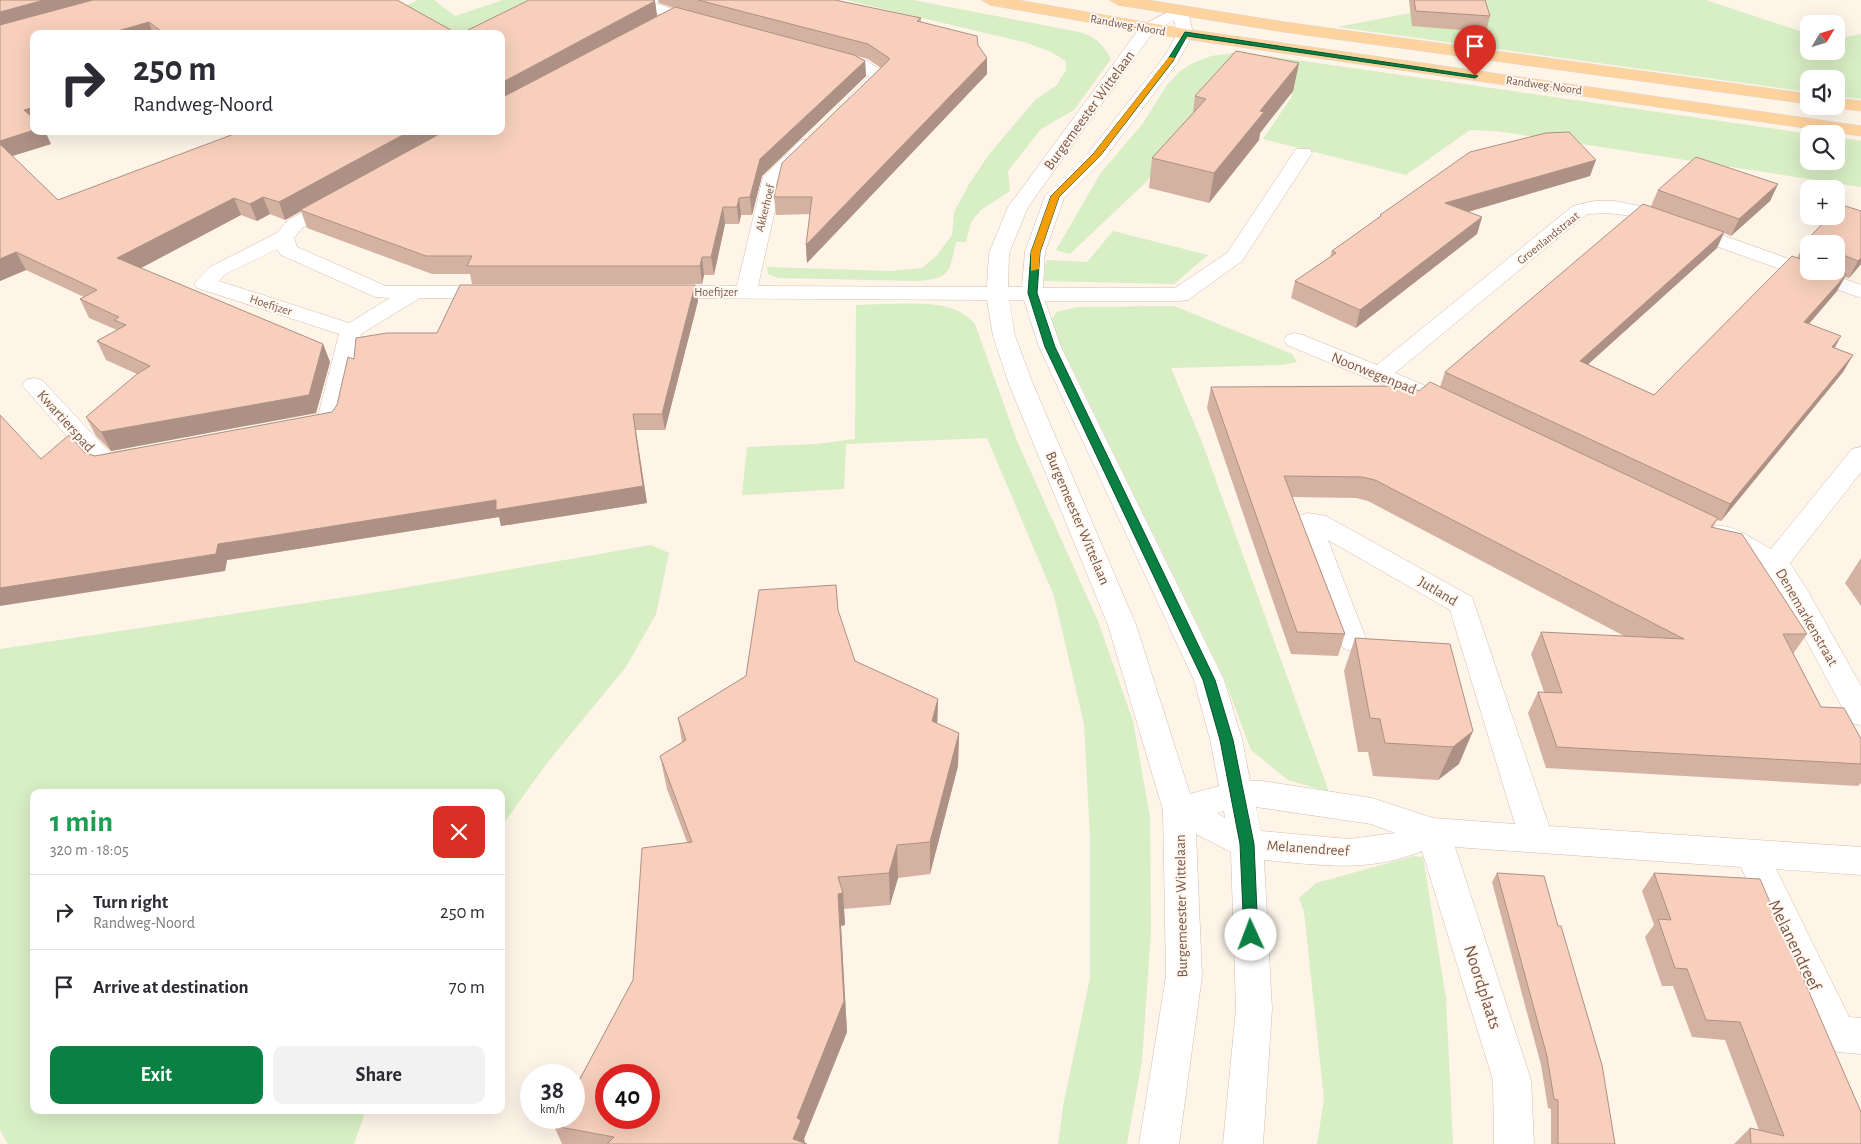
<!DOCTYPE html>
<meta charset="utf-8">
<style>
body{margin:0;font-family:"Alegreya Sans",sans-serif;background:#f2f2f3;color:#2b2b33;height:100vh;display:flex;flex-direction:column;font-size:19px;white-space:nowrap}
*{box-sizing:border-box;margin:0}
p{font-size:16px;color:#7c7c81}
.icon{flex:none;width:28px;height:28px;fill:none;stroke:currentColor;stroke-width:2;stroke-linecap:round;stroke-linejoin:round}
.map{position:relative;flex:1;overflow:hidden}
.drawer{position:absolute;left:30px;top:789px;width:475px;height:325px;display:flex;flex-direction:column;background:#fff;border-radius:10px;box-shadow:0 5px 20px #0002}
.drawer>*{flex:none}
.hud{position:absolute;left:30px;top:30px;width:475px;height:105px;border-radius:10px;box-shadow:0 5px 20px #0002;background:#fff;color:#2b2b33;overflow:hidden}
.needle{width:32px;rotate:52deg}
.controls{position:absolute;left:1800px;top:15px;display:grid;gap:10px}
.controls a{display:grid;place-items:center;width:45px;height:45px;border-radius:10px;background:#fff;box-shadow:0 5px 20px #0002;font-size:25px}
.speed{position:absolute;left:520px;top:1064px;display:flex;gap:10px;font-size:25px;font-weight:700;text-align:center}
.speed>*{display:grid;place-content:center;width:65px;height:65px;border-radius:50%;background:#fff;box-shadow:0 5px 20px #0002;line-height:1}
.speed small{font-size:12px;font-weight:400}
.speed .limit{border:8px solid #d22;background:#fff;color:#111}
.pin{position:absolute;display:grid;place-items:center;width:42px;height:42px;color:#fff;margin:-51px -21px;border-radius:50% 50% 50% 0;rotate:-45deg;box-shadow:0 0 5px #0007}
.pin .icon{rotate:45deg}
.me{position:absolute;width:55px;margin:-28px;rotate:358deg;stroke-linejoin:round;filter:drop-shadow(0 0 4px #0008)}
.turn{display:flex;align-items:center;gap:18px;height:105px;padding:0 20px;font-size:22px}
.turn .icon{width:65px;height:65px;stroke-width:2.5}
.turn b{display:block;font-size:35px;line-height:42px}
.round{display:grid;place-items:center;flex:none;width:52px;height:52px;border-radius:10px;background:#f2f2f3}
.summary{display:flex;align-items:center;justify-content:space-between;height:85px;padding:0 20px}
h1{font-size:30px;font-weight:700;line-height:38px;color:#1e9e55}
.primary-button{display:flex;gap:10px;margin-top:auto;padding:10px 20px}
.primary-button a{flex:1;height:58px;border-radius:10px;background:#0b8043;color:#fff;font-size:20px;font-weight:700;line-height:58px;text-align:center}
.primary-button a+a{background:#f2f2f3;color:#2b2b33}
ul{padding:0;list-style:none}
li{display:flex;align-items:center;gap:15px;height:75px;padding:0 20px;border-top:1px solid #e1e1e2}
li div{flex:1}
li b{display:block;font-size:19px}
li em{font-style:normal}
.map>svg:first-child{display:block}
.green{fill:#d8eec4}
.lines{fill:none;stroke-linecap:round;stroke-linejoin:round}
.minor-casing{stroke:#d5bcae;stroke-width:1}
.major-casing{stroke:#ddd3cf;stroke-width:1}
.minor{fill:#fff;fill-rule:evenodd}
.major{fill:#ffd39e;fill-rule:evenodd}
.wall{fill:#d4b2a2;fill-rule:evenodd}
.shaded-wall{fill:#ad9184}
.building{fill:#f7cfbc;stroke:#ad9184;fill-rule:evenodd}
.route{fill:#0b8043;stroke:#07532c}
.slow{fill:#f59e0b}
.labels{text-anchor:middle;stroke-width:4;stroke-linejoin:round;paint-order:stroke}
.far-street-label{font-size:12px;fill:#7c5748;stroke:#fff8f0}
.street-label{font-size:15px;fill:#7c5748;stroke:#fff8f0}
.near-street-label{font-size:18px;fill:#7c5748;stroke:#fff8f0}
</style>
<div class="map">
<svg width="1861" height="1144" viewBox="0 0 1861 1144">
<rect width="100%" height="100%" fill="#fef4e8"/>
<path class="green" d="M418,0H434L455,16L503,0H556L491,34H384L398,9Z
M846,0H913L1079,32C1095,36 1103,44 1111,59L1074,110L1041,129L1008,171L1010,191L981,210L971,222L966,242H956C949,272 951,279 917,281L778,278L768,274L767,267L891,271L922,268L937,255L952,235L954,212L969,184L990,153L1036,99L1056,86L1066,70V61L1051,52L1027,43Z
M1479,0H1706L1809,34V51H1836V39L1861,34V99L1836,96V79H1809V92L1337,27Z
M1240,52L1812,134H1809V161H1836V137L1861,141V187L1496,131L1470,130L1406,175L1263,139L1293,95L1229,82L1145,183L1070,254L1056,250L1100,174L1143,123L1167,85L1180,71L1193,63L1211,56Z
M1113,231L1208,255L1174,284L1044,281L1046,260L1087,262Z
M884,304C914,304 954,299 975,324L1017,441L1098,621L1133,721L1150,817L1151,931L1142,1061L1127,1144H1058L1063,1106L1090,978V837L1084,724L1054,596L987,438L846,444L844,489L742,495L747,447L816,444L855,439L856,305Z
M1174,306L1292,354L1297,362L1283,365L1171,368L1202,442L1329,792L1288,780L1251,750L1224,678L1050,323L1056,312L1078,307Z
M651,545L669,553L656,614L626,667L547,763L501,827V792H34V1110H366L354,1144H8L0,1130V649L385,591Z
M1414,856L1423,857L1446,998L1453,1144H1317L1324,1099L1304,912L1299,898L1316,883Z"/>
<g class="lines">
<g class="minor-casing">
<path id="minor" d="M642,0H658L657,4L706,19L708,22L700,27L643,9L640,6Z
M1180,6L1188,11L1193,34L1177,63L1104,159L1064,198L1045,252L1043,288H1175L1227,253L1296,149H1310L1312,153L1242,261L1188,300L1180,301H1045L1061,347L1224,680L1242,739L1250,781H1262L1372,798L1433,818L1515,824L1450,610L1328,540L1367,641L1363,648L1353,652L1343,648L1295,522L1299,516L1308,513L1326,516L1472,597L1549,826L1861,847V875L1776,869L1849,1017L1861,1018V1054L1838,1052L1825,1046L1741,867L1455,847L1531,1080L1534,1144H1494L1493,1080L1422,851C1369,873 1320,865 1264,860L1272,1009L1263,1144H1223L1236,1009L1231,852L1196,834L1202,976L1179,1144H1139L1166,976L1163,810L1108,625L1009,384L993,336L987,300L659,298L651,297L648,292L651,287L659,286H737L763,177L801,140H815L817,144L782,179L758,286L987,287L989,253L1008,207L1142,25ZM1174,20L1177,34L1164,57L1090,151L1045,196L1025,252L1022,287H1008L1009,253L1028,207L1154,31ZM1009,300H1024L1039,347L1194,680L1210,739L1219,786L1190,794L1136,625L1033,384L1015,336ZM1256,807L1371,824L1395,833L1349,839L1261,831ZM1224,811L1225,818L1217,813Z
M831,52L867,61L888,75L863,101H851L848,97L869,76L855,69L825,61L823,57L825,53Z
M337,195L344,197L347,201L344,205L302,228L294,238L297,247L386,286H493L501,287L504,292L501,297L493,298H420L361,334L341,421L338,426L302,434L293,431L290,426L293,421L318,416L339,334L197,288L194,283L210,267L277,233L288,220ZM277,249L281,255L375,297L390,298L349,323L219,281L224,275Z
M1595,201H1615L1644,207L1809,266V271H1824L1861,285V298L1632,216L1608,213L1587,214L1395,373L1450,396L1454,401L1450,406L1442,408L1434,406L1287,345L1284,340L1287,335L1295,333L1303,335L1377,365L1573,206Z
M34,378L42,380L110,453L131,449L140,451L144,457L140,463L104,470L95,468L22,385L26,380Z
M1861,447V472L1790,563L1809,593L1861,686V726L1850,722L1783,597L1765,570L1711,539L1707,533L1711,527C1731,521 1753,540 1771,549L1852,449Z"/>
</g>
<g class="major-casing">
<path id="major" d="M982,0H1017L1185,29L1861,126V136L1185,39L990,5Z
M1110,0H1147L1284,22L1809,94V104L1284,32L1118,5Z
M1836,98L1861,101V111L1830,107L1836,106Z"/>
</g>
<use href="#minor" class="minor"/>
<use href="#major" class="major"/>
</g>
<path class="wall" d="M0,0L458,34H34V131L51,144L12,156L58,200L501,131L655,1L657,16L674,8L659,3L658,0H835L921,18V23L978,45L987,74L807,263L806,245L810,214L776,215L774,197L881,68L868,59L857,56L865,61L866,76L762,176L752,215H741L739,224H725L714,275H704L702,284H472L470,274H432L307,228L301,211L285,220L270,214L257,221L241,215L141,268L323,344L330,362L316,413L111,451L96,436L86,417L137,374L106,360L97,341L117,330L89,318L80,299L84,297L26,270L0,281Z
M1409,0H1485L1490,16L1486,32L1412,26Z
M1299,63L1293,91L1260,133L1259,140L1209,203L1149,188L1152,158L1193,113L1195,96Z
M1590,176L1468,212L1482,217L1477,234L1356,328L1291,298L1295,281L1330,257L1332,251L1380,217V215Z
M1778,184L1770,201L1731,236L1724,233L1717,248L1588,364L1654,395L1797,258L1805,242L1830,216L1861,264L1849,278L1845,277L1837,291L1809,324L1835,348L1853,355L1843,372L1721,521L1717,520L1713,527L1807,634L1793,654L1821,707L1861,739V783L1858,786L1546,768L1528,713L1538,692H1544L1531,654L1541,632L1626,637L1368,501L1356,498L1292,497L1345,634L1338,656L1291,654L1207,408L1211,387L1419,391L1440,387L1445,372L1651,206L1658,190ZM1809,244H1836V271H1809Z
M695,285L698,301L665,430H636L647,503L501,526L499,517L278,552L227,560L225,571L41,459L85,453L95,456L332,412L337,405L354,359L437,333Z
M1861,558V606L1845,583Z
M838,612L855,661L938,699L937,724L959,733L958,766L930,874L898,878L890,905L844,909L845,925L841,926L847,1032L804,1139L805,1143L807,1144H562L554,1126L633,980L687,842L667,789L660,756L682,742L678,718L746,676Z
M1355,638L1450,644L1459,764L1438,780L1373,776L1368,752H1358L1344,671Z
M1497,873L1615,1144H1551V1109L1548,1108L1541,1065L1492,882Z
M1654,873L1861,1144H1734L1750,1128L1759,1130L1725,1040L1692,1037L1673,986H1662L1645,937L1654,925L1642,891Z"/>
<path class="shaded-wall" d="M44,0H107L0,29V12Z
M655,1L657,16L501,101V83Z
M149,22L153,34H107Z
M987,58V74L807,263L806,245Z
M865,61L866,76L762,176L752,215L750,197L760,159Z
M1299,63L1293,91L1260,133L1259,140L1209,203L1214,173L1260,111Z
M34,107V126L24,110Z
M34,130V131H45L51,144L6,158L0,147V141Z
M410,131H445L300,210L301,211L285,220L279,202Z
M1596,160L1590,176L1440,220L1445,203Z
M1778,184L1770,201L1731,236L1739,219Z
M263,197L270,214L257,221L250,204Z
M234,198L241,215L126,276L117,258Z
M739,198L741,215L739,224L737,207Z
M723,207L725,224L714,275L711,257Z
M1482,217L1477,234L1356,328L1360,310Z
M1724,232L1717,248L1573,378L1580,361Z
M16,252L26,270L0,281V259Z
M702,257L704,275L702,284L700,266Z
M1861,258V264L1849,278L1858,261Z
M1846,275L1837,291L1796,339L1804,322Z
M695,285L698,301L665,430L662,414Z
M1841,336L1832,353V347Z
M323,344L330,362L316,413L111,451L101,432Z
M1853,355L1843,372L1721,521L1730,504Z
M633,414L647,503L501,526L499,517L278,552L227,560L225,571L0,606V588L218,544Z
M938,699L937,732L932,721Z
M1473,731L1459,764L1438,780L1453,747Z
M959,733L958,766L930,874V842Z
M897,845L898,878L890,905L889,873Z
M843,893L845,925L841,926L847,1032L804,1139L805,1144L793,1139L838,894Z"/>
<path class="building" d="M0,0H44L0,12Z
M93,0H397L458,34H165L149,22L107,34H34V107L24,110L34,119V130L0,141V25Z
M529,0H653L655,1L501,83V34H460Z
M698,0H835L921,18L917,21L977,36L978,45L987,58L806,245L812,197H774L782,163L889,60V58L868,44Z
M1414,0H1485L1490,16L1416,11Z
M675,7L854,55L865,61L760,159L750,197L739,198L737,207H723L711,257H702L700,266H467L472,256H426L300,210L445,131H501V98Z
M1236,51L1299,63L1260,111L1264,112L1214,173L1152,158L1206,99L1195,96Z
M242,131H410L279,202L263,197L250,204L234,198L117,258L323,344L309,395L101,432L86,417L137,374L150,366L97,341L126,325L114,320L119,317L80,299L97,290L16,252L0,259V144L58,200Z
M1569,132L1596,160L1445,203L1482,217L1360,310L1295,281L1336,253L1332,251L1381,216L1380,215L1470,152L1546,133Z
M1696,157L1778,184L1739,219L1658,190Z
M1643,204L1724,232L1580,361L1654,395L1792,256L1809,262V271H1836L1846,275L1804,322L1841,336L1832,347L1853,355L1730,504L1445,372Z
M1842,205L1861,211V258L1858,261L1836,252V244H1810L1805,242L1830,216H1836V210Z
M460,285H695L662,414H633L643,486L496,510V500L271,536L218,544L216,554L0,588V415L41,459L69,435L85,453L95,456L332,412L337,405L348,357L354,359L356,338L387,333H437Z
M1430,382L1718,518L1711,527L1742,534L1807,634H1783L1821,707L1844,708L1861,739V764L1557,747L1538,692L1562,693L1541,632L1684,639L1375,480L1362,477L1284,476L1345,634L1297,632L1211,387L1408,386L1419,391Z
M836,585L838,610L855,661L938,699L932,721L959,733L930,842L897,845L889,873L838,877L843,893L838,894L844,1001L797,1118L801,1120L793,1139L807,1144H607L614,1137L554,1126L559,1118H574V1090L633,980L642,848L692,842L660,756L686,740L678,718L746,676L759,590ZM606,1075H649V1118H606Z
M1355,638L1450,644L1473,731L1453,747L1385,743L1380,719L1370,718Z
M1497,873L1544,876L1558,926H1561L1602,1065L1615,1144H1558V1100L1554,1099L1547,1056Z
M1654,873L1760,879L1861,1112V1144H1751L1750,1128L1784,1136L1740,1022L1706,1020L1687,969L1675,968L1658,919L1671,920Z"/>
<path class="route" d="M1185,32L1478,76L1475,78L1187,36L1173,61L1100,156L1059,197L1040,252L1037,293L1055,347L1215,680L1233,740L1254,844L1258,935L1256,940L1251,942L1246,940L1244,935L1240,844L1220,740L1203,680L1045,347L1028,293L1031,252L1051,196L1094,153L1168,59Z"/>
<path class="slow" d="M1169,57L1175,58L1100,156L1059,197L1040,252L1039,269L1031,271V252L1051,196L1094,153Z"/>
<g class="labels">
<g class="far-street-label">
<text transform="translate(1128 25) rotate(10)" y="4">Randweg-Noord</text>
<text transform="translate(1544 85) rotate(8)" y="4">Randweg-Noord</text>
<text transform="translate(765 208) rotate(-76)" y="4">Akkerhoef</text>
<text transform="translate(1548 238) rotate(-39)" y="4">Groenlandstraat</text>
<text x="716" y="296">Hoefijzer</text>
<text transform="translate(271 305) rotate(18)" y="4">Hoefijzer</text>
</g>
<g class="street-label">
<text transform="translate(1089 110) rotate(-54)" y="5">Burgemeester Wittelaan</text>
<text transform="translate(1374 373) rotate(22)" y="5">Noorwegenpad</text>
<text transform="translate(66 421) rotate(48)" y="5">Kwartierspad</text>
<text transform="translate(1078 518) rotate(67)" y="5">Burgemeester Wittelaan</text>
<text transform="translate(1438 591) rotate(31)" y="5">Jutland</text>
<text transform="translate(1807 617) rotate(60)" y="5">Denemarkenstraat</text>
<text transform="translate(1308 848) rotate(4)" y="5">Melanendreef</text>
<text transform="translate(1181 906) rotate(-91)" y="5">Burgemeester Wittelaan</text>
</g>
<g class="near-street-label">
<text transform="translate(1795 945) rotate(64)" y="6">Melanendreef</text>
<text transform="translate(1483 987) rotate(72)" y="6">Noordplaats</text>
</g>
</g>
</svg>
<div class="controls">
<a><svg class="needle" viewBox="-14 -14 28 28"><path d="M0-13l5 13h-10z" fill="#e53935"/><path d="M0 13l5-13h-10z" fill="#7c7c81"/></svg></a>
<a><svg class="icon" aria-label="sound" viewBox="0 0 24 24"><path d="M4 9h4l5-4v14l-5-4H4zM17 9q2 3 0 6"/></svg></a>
<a><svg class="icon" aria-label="search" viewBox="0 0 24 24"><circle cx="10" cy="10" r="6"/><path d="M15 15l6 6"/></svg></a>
<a>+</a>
<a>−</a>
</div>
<div class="speed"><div>38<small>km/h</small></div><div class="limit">40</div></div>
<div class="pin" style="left:1475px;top:76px;background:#d93025"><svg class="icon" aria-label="arrive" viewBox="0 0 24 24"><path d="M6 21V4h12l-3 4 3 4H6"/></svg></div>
<svg class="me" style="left:1251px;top:935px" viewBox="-20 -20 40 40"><circle r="19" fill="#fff"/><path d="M0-13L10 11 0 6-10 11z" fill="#0b8043"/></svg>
<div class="hud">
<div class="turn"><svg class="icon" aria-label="right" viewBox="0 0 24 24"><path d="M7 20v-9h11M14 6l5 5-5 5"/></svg><div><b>250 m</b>Randweg-Noord</div></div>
</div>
<section class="drawer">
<div class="summary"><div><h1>1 min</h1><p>320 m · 18:05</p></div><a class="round" style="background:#d93025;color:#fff"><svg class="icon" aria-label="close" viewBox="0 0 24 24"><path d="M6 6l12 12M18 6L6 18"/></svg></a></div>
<ul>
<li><svg class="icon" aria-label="right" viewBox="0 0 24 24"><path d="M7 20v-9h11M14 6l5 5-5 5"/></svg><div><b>Turn right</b><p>Randweg-Noord</p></div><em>250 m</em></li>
<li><svg class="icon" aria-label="arrive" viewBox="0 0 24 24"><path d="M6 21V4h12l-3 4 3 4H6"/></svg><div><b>Arrive at destination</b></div><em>70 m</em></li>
</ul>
<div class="primary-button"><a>Exit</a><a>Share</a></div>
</section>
</div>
